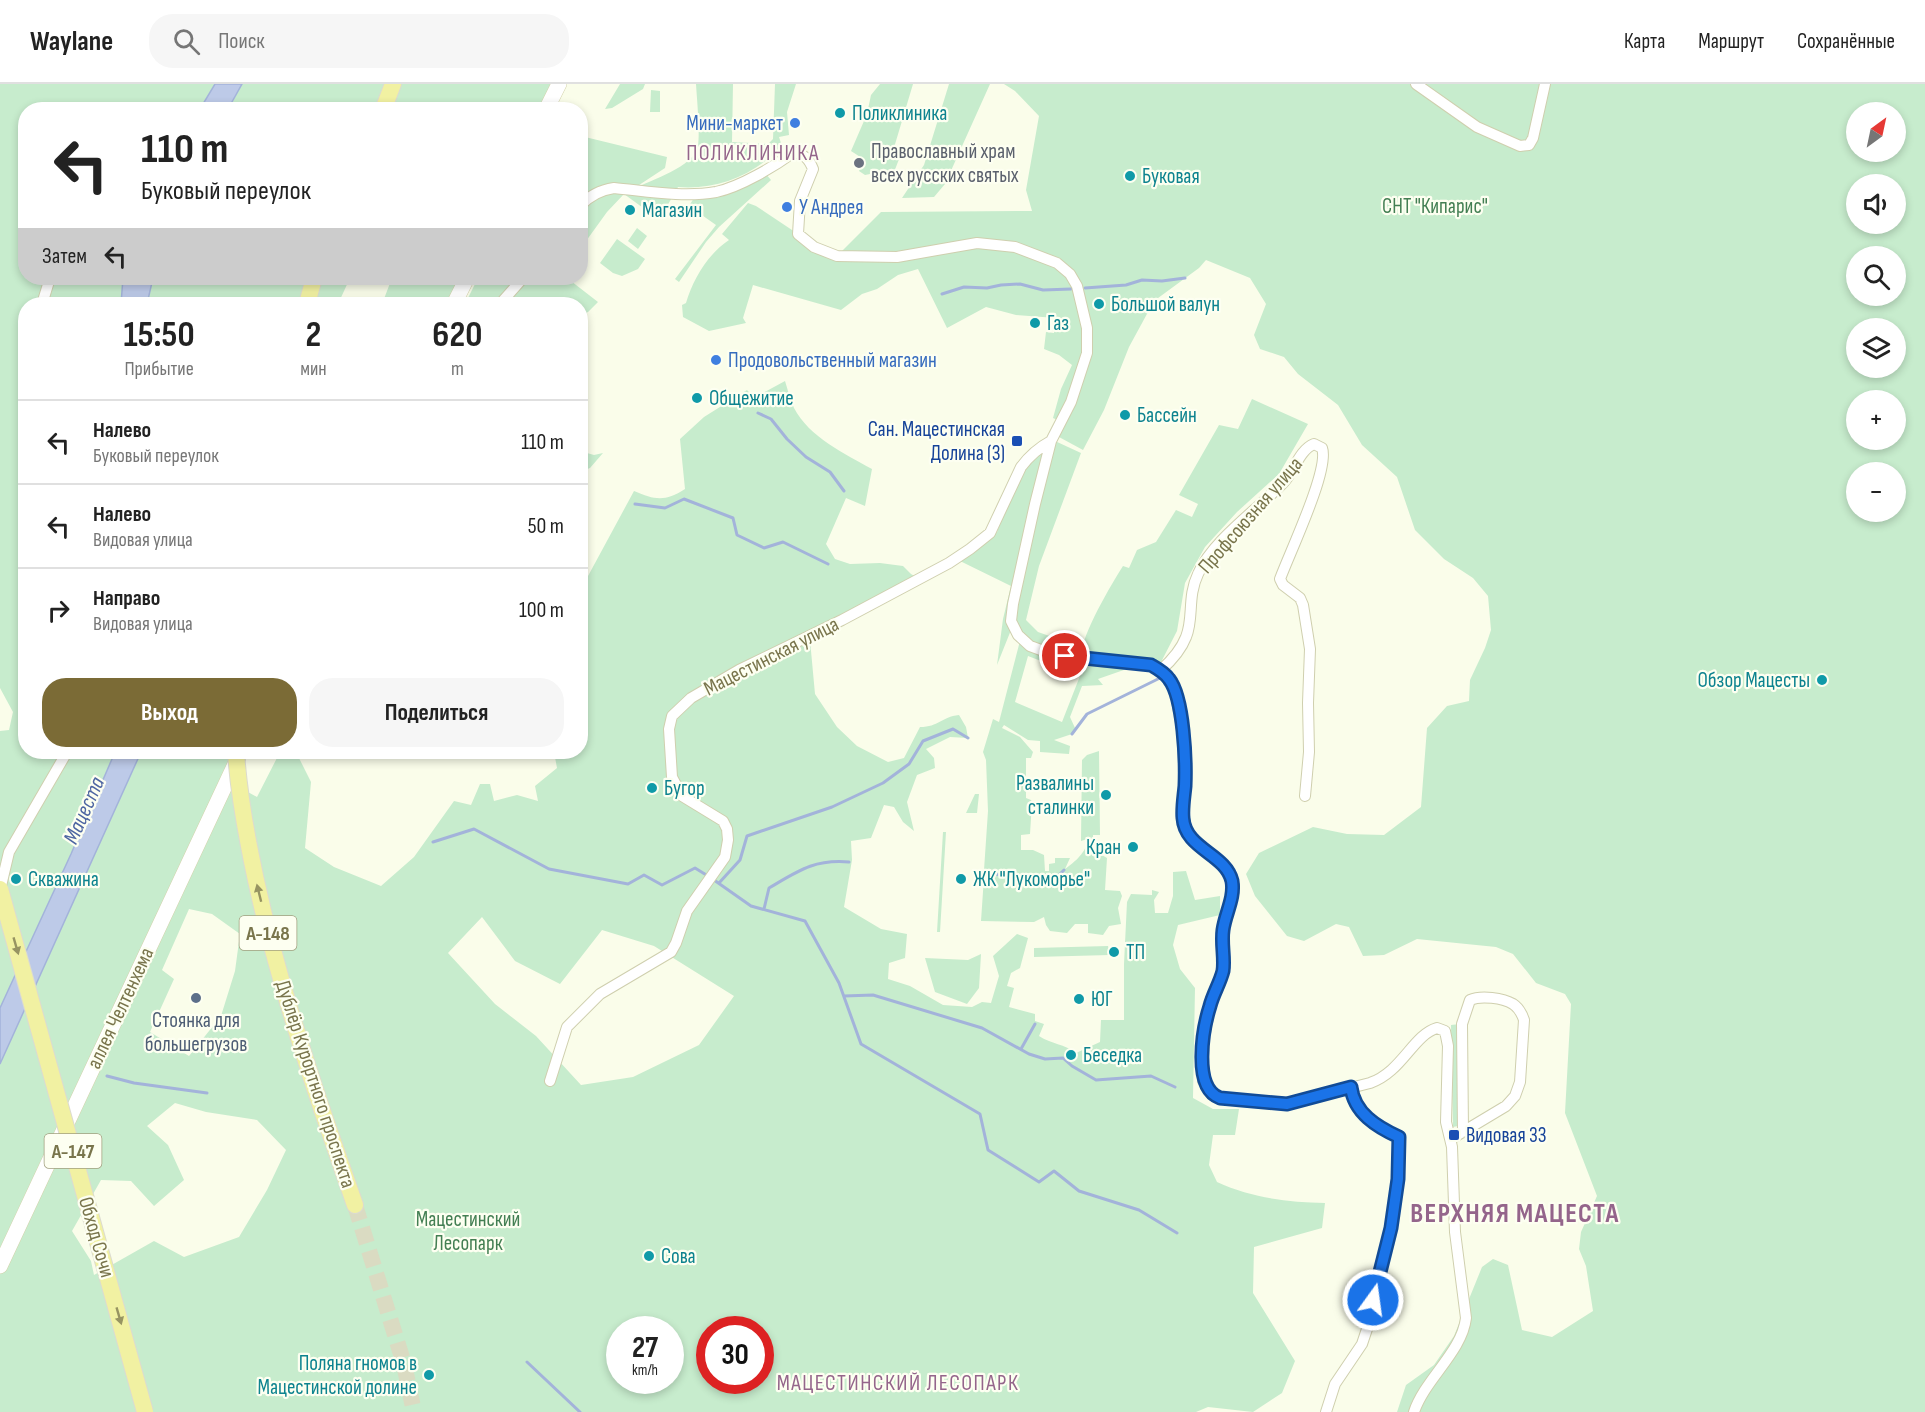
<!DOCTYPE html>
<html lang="ru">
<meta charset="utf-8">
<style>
body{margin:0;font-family:"Sofia Sans Condensed",sans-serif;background:#f6f6f6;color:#222;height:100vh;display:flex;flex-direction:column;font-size:22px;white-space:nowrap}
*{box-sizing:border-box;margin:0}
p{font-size:20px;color:#767676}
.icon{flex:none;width:33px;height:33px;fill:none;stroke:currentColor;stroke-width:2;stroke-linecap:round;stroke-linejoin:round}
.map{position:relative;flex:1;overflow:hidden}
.drawer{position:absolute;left:18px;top:213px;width:570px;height:462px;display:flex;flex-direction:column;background:#fff;border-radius:24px;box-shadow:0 3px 9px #0003}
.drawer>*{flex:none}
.hud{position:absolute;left:18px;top:18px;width:570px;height:183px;border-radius:24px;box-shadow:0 3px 9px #0003;background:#fff;color:#222;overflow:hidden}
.needle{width:39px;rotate:33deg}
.tools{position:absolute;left:1846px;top:18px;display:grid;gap:12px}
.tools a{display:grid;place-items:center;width:60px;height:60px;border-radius:50%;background:#fff;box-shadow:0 3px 9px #0003;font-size:30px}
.speed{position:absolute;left:606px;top:1232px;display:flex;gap:12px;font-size:30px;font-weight:700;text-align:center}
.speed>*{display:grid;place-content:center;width:78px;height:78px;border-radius:50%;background:#fff;box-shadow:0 3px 9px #0003;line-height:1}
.speed small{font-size:15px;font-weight:400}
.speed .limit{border:9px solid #d22;background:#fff;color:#111}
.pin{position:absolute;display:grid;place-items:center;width:51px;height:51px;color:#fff;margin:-26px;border:3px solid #fff;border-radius:50%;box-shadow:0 2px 6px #0007}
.me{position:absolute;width:66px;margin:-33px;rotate:14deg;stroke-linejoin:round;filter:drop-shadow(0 0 4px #0008)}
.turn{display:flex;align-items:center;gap:21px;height:126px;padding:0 24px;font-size:27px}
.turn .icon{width:78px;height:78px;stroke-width:2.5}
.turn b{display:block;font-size:42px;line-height:51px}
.then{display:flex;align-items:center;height:57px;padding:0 24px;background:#0003;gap:12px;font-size:22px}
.eta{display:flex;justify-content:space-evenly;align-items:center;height:102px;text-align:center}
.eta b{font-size:36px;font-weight:700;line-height:42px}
.button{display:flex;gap:12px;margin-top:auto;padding:12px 24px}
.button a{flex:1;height:69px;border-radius:24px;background:#7b6b36;color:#fff;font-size:24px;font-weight:700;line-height:69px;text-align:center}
.button a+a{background:#f6f6f6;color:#222}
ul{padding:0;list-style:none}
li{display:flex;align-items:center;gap:18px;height:84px;padding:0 24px;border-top:2px solid #e0e0e0}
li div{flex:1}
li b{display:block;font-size:22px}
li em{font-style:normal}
header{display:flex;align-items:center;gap:36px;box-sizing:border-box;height:84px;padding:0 30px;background:#fff;border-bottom:2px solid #e0e0e0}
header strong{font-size:28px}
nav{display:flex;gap:33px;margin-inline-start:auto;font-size:21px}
.search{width:420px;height:54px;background:#f6f6f6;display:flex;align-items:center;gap:15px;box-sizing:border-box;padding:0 21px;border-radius:24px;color:#767676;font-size:22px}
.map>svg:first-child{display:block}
.green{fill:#c7eccd;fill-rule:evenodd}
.water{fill:#bdcae8;stroke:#a3b3da;stroke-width:1.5}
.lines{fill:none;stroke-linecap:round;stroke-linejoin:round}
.stream{stroke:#a3b3da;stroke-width:3}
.trunk-tunnel{stroke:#dadbc2;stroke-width:16;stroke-dasharray:16 8;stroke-linecap:butt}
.minor-casing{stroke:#cfcfae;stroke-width:12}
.secondary-casing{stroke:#d3d3ac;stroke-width:16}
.trunk-casing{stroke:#dcdbd0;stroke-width:18}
.minor{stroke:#fff;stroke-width:10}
.secondary{stroke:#fff;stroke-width:15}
.trunk{stroke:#f1f1a2;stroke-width:16}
.trunk-bridge-casing{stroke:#dcdbd0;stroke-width:18;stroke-linecap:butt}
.trunk-bridge{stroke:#f1f1a2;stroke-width:16}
.oneway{fill:#979462}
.route-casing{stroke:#114b97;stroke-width:15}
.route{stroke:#1a73e8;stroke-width:10}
.culture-dot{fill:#0f9aa8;stroke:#fdfff1;stroke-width:2}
.shop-dot{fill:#3f7fe0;stroke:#fdfff1;stroke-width:2}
.worship-dot{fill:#6b7280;stroke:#fdfff1;stroke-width:2}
.transit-dot{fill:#1a4fb4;stroke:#fdfff1;stroke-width:2}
.service-dot{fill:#5c6f8a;stroke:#fdfff1;stroke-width:2}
.labels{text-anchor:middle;stroke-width:4.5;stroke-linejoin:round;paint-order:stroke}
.shield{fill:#fdfff1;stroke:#a19e7e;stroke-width:1.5}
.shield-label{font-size:20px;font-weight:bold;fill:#79754c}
.culture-label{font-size:21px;fill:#0d838f;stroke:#fdfff1;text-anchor:start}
.shop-label{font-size:21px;fill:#366cbe;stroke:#fdfff1;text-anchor:start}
.worship-label{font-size:21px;fill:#5b616d;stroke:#fdfff1;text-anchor:start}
.park-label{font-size:21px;fill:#437f53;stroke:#fdfff1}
.transit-label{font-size:21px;fill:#164399;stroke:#fdfff1;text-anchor:end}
.street-label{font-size:21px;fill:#79754c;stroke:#fdfff1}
.service-label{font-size:21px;fill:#4e5e75;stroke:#fdfff1}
.neighbourhood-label{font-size:22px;letter-spacing:1.5px;fill:#94658b;stroke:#fdfff1}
.water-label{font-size:22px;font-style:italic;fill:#4e66a2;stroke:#fdfff1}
.district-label{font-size:27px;font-weight:bold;letter-spacing:1.5px;fill:#94658b;stroke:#fdfff1}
</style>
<header>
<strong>Waylane</strong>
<div class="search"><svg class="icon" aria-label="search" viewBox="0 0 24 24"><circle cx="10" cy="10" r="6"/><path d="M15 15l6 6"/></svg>Поиск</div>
<nav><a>Карта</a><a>Маршрут</a><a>Сохранённые</a></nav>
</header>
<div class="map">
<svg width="1925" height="1328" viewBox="0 0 1925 1328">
<rect width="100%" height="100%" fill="#fafdea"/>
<path class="green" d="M0,0H215L200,25L26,26V194H123L121,220H26V668H115L71,770L0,924V647L9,646L13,628L0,604Z
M242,0H559L546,25L228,26Z
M620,0H645L643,5L612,24L605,25Z
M696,0H733L732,58L768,60L773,55L775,0H796L787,28L789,51L779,53L782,62C754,91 718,106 678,103L666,124L657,120L646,126L624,110L607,128L581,164V52L667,73L665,84L633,105C651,96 694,83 698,62C700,47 697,16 696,0Z
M880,0H913L893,67L901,70L891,96L876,94L870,90L865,91L859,87L865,76L851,67L867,30L871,11Z
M949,0H990L945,100L934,113L902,114L924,81Z
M1004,0H1925V1328H1397L1406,1301L1434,1281L1454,1252L1482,1183L1493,1175L1508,1181L1522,1246L1552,1253L1593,1227L1586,1182L1579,1165L1581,1148L1597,1112L1565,1029L1571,920L1565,910L1536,899L1513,870L1496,863L1417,855L1384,871L1363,872L1349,843L1336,840L1304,857L1287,852L1255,812L1246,790L1259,769L1313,743L1347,750L1384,751L1421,723L1427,644L1447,622L1469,617L1470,596L1485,564L1491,546L1488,512L1473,494L1444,475L1415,446L1397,393L1362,361L1338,321L1298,290L1284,273L1260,265L1254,251L1266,220L1250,194L1206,176L1199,184L1154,217L1129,263L1104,326L1083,366L1059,353L1062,338L1053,334L1061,305L1072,281L1059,271L1044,265L1046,248L1054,249L1056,234L1016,231L986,223L947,244L918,185L898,191L877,205L862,210L841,226L753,201L743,234L746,239L709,247L683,233L682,221L686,219C693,195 708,170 729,156L722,150L748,119L756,122L798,150L837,172L881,128L1032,127L1026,106L1039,32L1015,7ZM1857,28H1896V68H1857ZM1857,100H1896V140H1857ZM1857,172H1896V212H1857ZM1857,244H1896V284H1857ZM1857,316H1896V356H1857ZM1857,388H1896V428H1857Z
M651,6L660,7V28H650Z
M765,89L771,96L719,143L706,158L679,198L675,195L716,141L689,122L694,114Z
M637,144L647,152L638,165L628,157Z
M617,155L645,175L638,185L622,192L613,189L600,179Z
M153,194H350L338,220H147Z
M392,194H467L454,220H382Z
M478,194H567L598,218L588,228L581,231L580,220H465Z
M785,297C788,306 790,316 794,324C809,353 845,370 872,385L865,422L846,414L826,460L835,475L850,480L880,479L903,482L911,490L923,497L810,556L815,610L837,643L857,662L888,678L904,674L920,643C939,643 941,633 959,631L966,643L968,654L950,653L926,665L934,674L935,684L917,691L907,718L914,747L903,738L894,723L884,721L871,754L851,757L852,776L844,823L881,845L907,850L905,874L889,879L888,895L910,902L943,921L972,923L982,918L991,919L999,892L993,872L1017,850L1028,854L1020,884L1011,889L1007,902L1014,904L1009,923L1035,930V937L1044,940L1039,952C1051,960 1065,960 1076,969L1100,958L1101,936H1124V880L1127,818L1131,810L1152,811V806L1159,808L1154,816L1155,829H1168L1173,812V788L1186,787L1195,816L1220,812V831L1178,841L1173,861L1180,885L1195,904L1193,1014L1213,1025H1239L1235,1051H1213L1209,1081L1217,1098C1252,1114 1287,1118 1325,1119L1322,1144L1254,1163L1253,1209L1295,1277L1282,1309L1253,1328L1208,1323L1196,1328H0V980L141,668H241L228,697L257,713L280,668H296L311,698L305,764L334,783L381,802L414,773L454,717L471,721L480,700H490L494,717L517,711L538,717L535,702L557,684L554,668H580L581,505L634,407C655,416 665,418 685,405L680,355L704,333L747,306L754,314ZM189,825L212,830L240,850L235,887L221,932L189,972L150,948L174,895L162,886ZM482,833L515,877L560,900L602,846L654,862L734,912L699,961L633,993L581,1001L536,952L495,920L448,869ZM175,1019L206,1028L257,1036L286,1066L267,1106L239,1153L184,1173L154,1157L94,1191L91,1177L72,1147L101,1096L131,1097L154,1122L184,1096L168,1061L147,1042ZM620,1245H670V1296H620ZM710,1245H760V1296H710Z
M1252,315L1308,340L1279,390L1237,428L1205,463L1185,499L1177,547L1158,584L1141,580L1098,595L1103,601L1082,602L1070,633L1075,644L1072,650L1054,656L1070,662L1069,670L1040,668V657L1028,656L1004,641L1002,644L1020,653L1033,668L1031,674H1026V714L1031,716L1032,718L1030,750L1021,751V766H1033L1044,771L1045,787H1049V780L1055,779V774H1070L1065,785C1075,778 1088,767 1087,755L1081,757L1082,676L1087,671L1099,667L1100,751H1093V766L1107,774L1105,806L1120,807L1122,812L1118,824L1121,840L1109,842L1103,851L1088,849V840H1075L1067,849L1050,847L1046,841L1044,833L1034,838L981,837L984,793L987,792L986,787L984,786L988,727L986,676L983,668L993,635L999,638L1021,553L1013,541L997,581L1003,535L1011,502L960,477L997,448L1021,383L1055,357L1081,369L1039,482L1026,536L1038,548L1055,554L1049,569L1081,574C1079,555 1112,499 1123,482L1129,484L1137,466L1156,458L1176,426L1192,433L1198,420L1179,411L1219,341L1238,345ZM1049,570L1083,590L1080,592L1062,638L1015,618L1028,572L1041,577Z
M580,367L594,371L603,369L590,384L585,386L581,385Z
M975,710H979L977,729H966Z
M943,748H946L940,848H937Z
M1108,862L1110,871L1034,873V864Z
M981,870L979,904L967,920L935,908L925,874L968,876Z
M1460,940L1458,1042L1453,1043L1451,941Z"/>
<path class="water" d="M215,0H242L228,25H200Z
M123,194H153L147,220H121Z
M115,668H141L0,980V924L71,770Z"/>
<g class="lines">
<path class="stream" d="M1085,204L1126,201L1142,196L1162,197L1185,194
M942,210L964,203L987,204L1001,201L1020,200L1043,206L1071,205
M758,329L771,335L787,355L806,373L830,388L844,407
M635,420L665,424L684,415L733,434L737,451L764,464L783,458L828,480
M1072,650L1087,630L1164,592
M433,758L474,745L549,785L628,800L644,791L662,801L695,784L708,792
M986,787L1022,798L1054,796L1064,786
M714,796L751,822L805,837L839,899L861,960L980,1030L988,1066L1039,1098L1054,1087L1079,1107L1139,1126L1177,1149
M719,799L740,776L747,752L832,723L883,699L909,680L923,657L953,645L968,654
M764,825L769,804C798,787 814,775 849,778
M844,912L873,911L982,944L1029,970L1045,975L1063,974L1072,982L1096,996L1151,992L1175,1003
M1021,965L1035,940
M107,992L134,999L207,1009
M527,1278L580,1328"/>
<path class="trunk-tunnel" d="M355,1121L404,1280L414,1328"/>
<g class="minor-casing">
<path id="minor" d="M1416,0L1477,43L1520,62L1529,61L1533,54L1545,0
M580,122C590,111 600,106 614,104C646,107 683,114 716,108C740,103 775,82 794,68C805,71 809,75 813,85L800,117L798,150L814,163L837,172L897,173L977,159L1015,163L1057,179L1070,190L1077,202L1087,244V269L1071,318L1051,357L1035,420L1013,520L1011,537L1018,551L1030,562L1049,569L1097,577L1151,581L1161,586L1170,596L1175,605L1184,657L1185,700L1182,736L1187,748L1195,759L1224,782L1231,795L1233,809L1222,848V889L1210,922L1202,965L1203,997L1212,1011L1220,1014L1287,1020L1370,999C1402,988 1413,951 1437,944L1445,947L1448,962L1446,1038L1452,1063L1455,1148L1466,1234C1462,1268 1425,1295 1414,1328
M42,220L50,194
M500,220L523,194
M1161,586C1171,577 1181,566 1186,553C1194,534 1187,513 1198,490C1212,457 1258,425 1283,399C1294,388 1299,366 1314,360L1322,364C1330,385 1289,470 1280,495L1283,501L1300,514L1303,521L1310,565L1308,619L1309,668L1305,712
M0,806L9,768L67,668
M550,997L567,943L600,910L671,868L676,859L687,827L725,773L728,756L727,745L723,737L682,712L672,693L669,645L672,632L691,614L739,586L842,536L949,479L970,465L990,449L1021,383C1030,371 1038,364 1051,357
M1451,1055L1506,1022L1515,1012L1520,998L1524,936C1522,930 1519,924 1513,920C1503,914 1481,911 1470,916L1462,940L1463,1048
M1326,1328L1335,1300L1362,1260L1368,1242L1391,1144L1398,1095L1399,1053C1378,1043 1354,1029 1351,1003"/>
</g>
<g class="secondary-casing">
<path id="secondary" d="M546,26L559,0
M454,220L467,194
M0,1182L238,674"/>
</g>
<g class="trunk-casing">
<path id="trunk" d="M383,26L393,0
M307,220L314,194
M322,1026L355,1121"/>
</g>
<use href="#minor" class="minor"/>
<use href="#secondary" class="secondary"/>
<use href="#trunk" class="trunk"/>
<g class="trunk-bridge-casing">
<path id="trunk-bridge" d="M236,668C238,700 243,731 249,762C266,852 293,939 322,1026
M0,805L145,1328"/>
</g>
<use href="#trunk-bridge" class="trunk-bridge"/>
</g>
<defs><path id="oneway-solid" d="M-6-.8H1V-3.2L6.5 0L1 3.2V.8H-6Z" transform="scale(1.5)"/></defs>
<g class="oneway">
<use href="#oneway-solid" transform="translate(259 809) rotate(-104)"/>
<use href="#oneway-solid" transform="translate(16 862) rotate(74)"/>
<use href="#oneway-solid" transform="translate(119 1232) rotate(74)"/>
</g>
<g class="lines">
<g class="route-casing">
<path id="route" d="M1065,572L1151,581C1158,585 1164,588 1169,595C1184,614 1186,678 1185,702C1184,713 1182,724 1183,734C1185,765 1226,770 1232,797C1235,814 1225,830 1223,846C1221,860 1225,874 1223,887C1220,899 1213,910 1210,922C1203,944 1192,1004 1220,1014L1287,1020L1351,1003C1354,1029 1377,1043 1399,1053L1398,1095L1391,1144L1373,1216"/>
</g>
<use href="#route" class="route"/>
</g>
<g class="culture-dot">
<circle cx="840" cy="29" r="6"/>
<circle cx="1130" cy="92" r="6"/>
<circle cx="630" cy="126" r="6"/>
<circle cx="1099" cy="220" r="6"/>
<circle cx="1035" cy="239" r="6"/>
<circle cx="697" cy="314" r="6"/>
<circle cx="1125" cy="331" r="6"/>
<circle cx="1822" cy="596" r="6"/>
<circle cx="652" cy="704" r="6"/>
<circle cx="1106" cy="711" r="6"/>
<circle cx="1133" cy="763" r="6"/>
<circle cx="16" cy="795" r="6"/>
<circle cx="961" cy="795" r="6"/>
<circle cx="1114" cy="868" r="6"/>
<circle cx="1079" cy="915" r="6"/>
<circle cx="1071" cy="971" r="6"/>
<circle cx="649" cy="1172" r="6"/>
<circle cx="429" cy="1291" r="6"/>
</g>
<g class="shop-dot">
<circle cx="795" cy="39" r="6"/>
<circle cx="787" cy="123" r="6"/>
<circle cx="716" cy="276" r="6"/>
</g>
<circle class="worship-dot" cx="859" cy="79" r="6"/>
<g class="transit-dot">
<rect x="1011" y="351" width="12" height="12" rx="3"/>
<rect x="1448" y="1045" width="12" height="12" rx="3"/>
</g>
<circle class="service-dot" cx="196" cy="914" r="6"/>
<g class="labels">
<g class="shield">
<rect x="239.5" y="832" width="57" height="34" rx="4.5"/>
<rect x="44.5" y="1050" width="57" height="34" rx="4.5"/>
</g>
<g class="shield-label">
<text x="268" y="856">А-148</text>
<text x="73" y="1074">А-147</text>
</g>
<g class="culture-label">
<text x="852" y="36">Поликлиника</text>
<text x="1142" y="99">Буковая</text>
<text x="642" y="133">Магазин</text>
<text x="1111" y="227">Большой валун</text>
<text x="1047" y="246">Газ</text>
<text x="709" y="321">Общежитие</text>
<text x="1137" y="338">Бассейн</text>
<text x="1810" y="603" text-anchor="end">Обзор Мацесты</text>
<text x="1094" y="706" text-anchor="end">Развалины<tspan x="1094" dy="24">сталинки</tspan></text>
<text x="664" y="711">Бугор</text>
<text x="1121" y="770" text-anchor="end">Кран</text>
<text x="28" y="802">Скважина</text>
<text x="973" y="802">ЖК "Лукоморье"</text>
<text x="1126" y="875">ТП</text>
<text x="1091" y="922">ЮГ</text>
<text x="1083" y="978">Беседка</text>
<text x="661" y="1179">Сова</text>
<text x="417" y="1286" text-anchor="end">Поляна гномов в<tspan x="417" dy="24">Мацестинской долине</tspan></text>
</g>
<g class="shop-label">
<text x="783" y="46" text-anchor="end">Мини-маркет</text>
<text x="799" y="130">У Андрея</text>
<text x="728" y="283">Продовольственный магазин</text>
</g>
<g class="worship-label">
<text x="871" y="74">Православный храм<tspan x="871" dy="24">всех русских святых</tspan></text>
</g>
<g class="park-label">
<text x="1435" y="129">СНТ "Кипарис"</text>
<text x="468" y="1142">Мацестинский<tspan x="468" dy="24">Лесопарк</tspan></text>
</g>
<g class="transit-label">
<text x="1005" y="352">Сан. Мацестинская<tspan x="1005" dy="24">Долина (3)</tspan></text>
<text x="1466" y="1058" text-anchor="start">Видовая 33</text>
</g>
<g class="street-label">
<text transform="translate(1250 431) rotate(-49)" y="7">Профсоюзная улица</text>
<text transform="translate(771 572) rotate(-27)" y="7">Мацестинская улица</text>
<text transform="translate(120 924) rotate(-65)" y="7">аллея Челтенхема</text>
<text transform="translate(316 1000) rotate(72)" y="7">Дублёр Курортного проспекта</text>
<text transform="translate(97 1153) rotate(74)" y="7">Обход Сочи</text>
</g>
<g class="service-label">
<text x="196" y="943">Стоянка для<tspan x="196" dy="24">большегрузов</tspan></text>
</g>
<g class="neighbourhood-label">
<text x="753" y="76">ПОЛИКЛИНИКА</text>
<text x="898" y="1306">МАЦЕСТИНСКИЙ ЛЕСОПАРК</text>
</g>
<g class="water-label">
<text transform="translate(83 726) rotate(-66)" y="8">Мацеста</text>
</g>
<g class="district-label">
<text x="1515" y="1138">ВЕРХНЯЯ МАЦЕСТА</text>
</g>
</g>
</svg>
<div class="tools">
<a><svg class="needle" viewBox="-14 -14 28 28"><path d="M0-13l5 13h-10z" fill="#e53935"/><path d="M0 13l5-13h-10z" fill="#767676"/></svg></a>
<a><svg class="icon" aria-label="sound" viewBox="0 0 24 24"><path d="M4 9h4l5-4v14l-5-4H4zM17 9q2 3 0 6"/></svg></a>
<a><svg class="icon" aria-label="search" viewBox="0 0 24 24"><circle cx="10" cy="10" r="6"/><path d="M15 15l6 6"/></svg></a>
<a><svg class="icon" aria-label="layers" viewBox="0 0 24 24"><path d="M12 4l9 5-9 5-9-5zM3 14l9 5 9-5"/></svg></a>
<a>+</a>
<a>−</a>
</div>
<div class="speed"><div>27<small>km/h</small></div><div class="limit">30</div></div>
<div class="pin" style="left:1065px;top:572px;background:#d93025"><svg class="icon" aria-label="arrive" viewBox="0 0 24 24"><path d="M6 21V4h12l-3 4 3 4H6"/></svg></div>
<svg class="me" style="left:1373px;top:1216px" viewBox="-20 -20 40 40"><circle r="17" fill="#1a73e8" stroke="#fff" stroke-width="3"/><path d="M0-11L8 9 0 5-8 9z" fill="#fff"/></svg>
<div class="hud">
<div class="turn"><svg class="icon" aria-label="left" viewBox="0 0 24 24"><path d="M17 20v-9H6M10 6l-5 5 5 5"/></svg><div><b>110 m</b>Буковый переулок</div></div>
<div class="then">Затем<svg class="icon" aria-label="left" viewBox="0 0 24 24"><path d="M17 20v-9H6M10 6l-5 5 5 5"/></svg></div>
</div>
<section class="drawer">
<div class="eta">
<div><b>15:50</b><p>Прибытие</p></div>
<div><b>2</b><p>мин</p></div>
<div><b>620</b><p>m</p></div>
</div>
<ul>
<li><svg class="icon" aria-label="left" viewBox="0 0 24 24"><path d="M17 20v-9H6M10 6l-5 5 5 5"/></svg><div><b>Налево</b><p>Буковый переулок</p></div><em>110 m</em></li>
<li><svg class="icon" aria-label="left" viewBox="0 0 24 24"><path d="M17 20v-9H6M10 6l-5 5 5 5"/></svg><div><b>Налево</b><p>Видовая улица</p></div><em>50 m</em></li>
<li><svg class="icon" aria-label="right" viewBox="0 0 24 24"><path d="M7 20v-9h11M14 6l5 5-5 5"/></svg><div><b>Направо</b><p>Видовая улица</p></div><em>100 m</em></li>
</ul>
<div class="button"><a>Выход</a><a>Поделиться</a></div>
</section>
</div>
